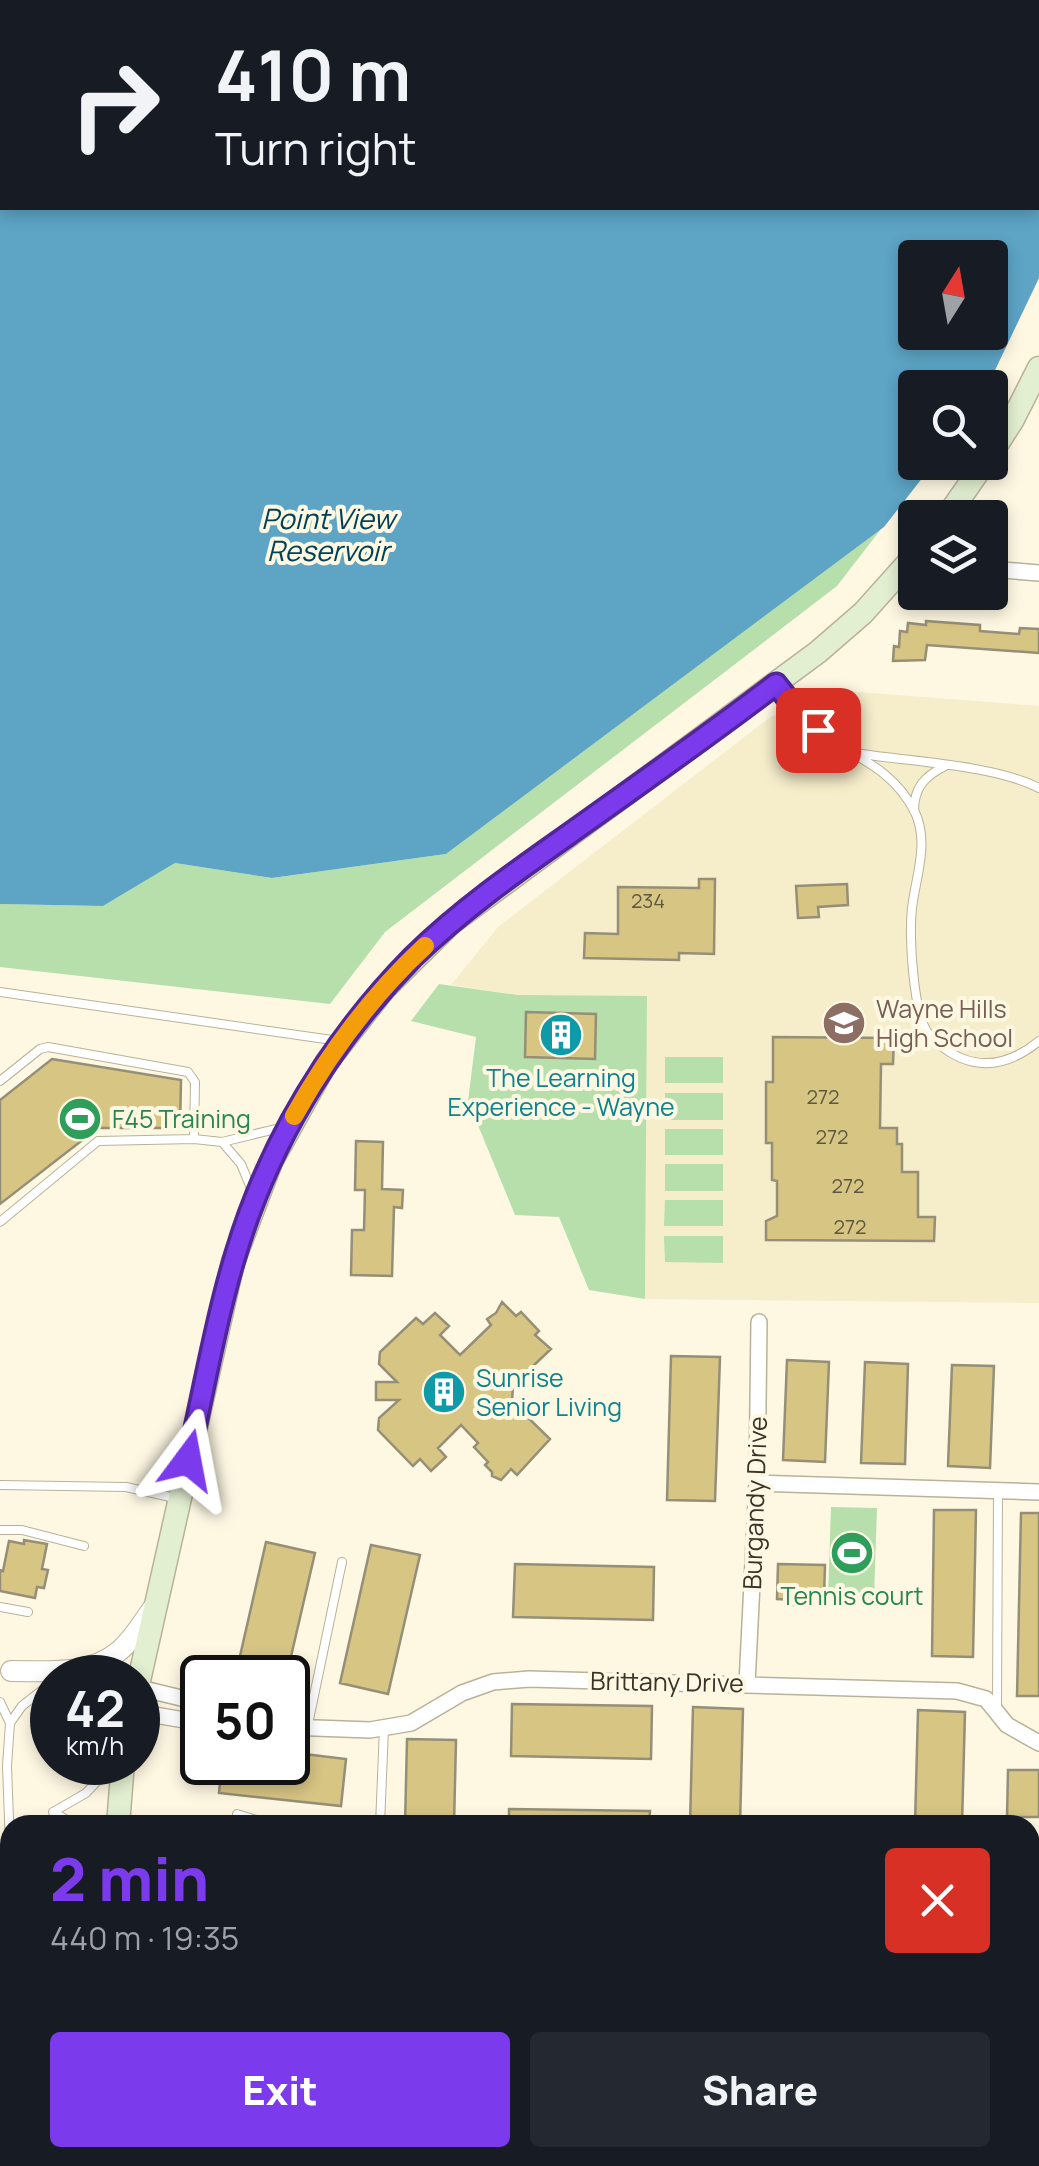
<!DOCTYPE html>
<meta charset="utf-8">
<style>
body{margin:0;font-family:Manrope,sans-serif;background:#242831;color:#f1f3f6;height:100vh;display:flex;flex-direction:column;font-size:38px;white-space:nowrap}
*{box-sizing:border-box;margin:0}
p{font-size:32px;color:#9ea1a6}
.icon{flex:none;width:55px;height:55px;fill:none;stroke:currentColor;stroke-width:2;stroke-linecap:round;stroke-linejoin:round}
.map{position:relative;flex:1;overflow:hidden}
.details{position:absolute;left:0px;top:1815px;width:1040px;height:352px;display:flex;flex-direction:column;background:#171b24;border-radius:30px 30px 0 0;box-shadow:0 5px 15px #0003}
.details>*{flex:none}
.hud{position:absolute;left:0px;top:0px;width:1040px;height:210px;box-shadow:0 5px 15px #0003;background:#171b24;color:#f1f3f6;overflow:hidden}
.needle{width:65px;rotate:11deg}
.controls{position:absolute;left:898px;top:240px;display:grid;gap:20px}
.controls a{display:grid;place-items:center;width:110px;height:110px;border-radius:10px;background:#171b24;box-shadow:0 5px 15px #0003;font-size:50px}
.speed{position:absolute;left:30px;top:1655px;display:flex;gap:20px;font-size:50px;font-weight:700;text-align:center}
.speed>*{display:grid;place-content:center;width:130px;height:130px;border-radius:50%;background:#171b24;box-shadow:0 5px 15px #0003;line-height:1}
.speed small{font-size:25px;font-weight:400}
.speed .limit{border:5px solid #111;border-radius:15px;background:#fff;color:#111}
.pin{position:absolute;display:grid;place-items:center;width:85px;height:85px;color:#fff;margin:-42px;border-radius:20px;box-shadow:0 5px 15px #0006}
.me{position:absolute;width:110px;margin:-55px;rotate:13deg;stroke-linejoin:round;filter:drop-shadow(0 0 8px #0008)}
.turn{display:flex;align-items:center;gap:35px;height:210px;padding:0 50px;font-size:45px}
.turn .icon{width:130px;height:130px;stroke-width:2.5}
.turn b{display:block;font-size:70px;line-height:85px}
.round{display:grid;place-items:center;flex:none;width:105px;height:105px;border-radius:10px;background:#242831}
.headline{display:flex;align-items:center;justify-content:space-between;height:170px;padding:0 50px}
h1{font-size:60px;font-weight:800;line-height:75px;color:#7c3aed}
.action{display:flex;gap:20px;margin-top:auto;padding:20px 50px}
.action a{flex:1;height:115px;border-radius:10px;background:#7c3aed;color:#fff;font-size:40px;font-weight:800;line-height:115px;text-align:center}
.action a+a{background:#242831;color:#f1f3f6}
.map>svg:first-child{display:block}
.built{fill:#f6edcb}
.green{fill:#b6dfab}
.water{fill:#5da4c5;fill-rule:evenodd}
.building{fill:#d7c584;stroke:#958f77;stroke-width:2.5}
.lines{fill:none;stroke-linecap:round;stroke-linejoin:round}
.service-casing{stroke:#b9b299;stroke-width:10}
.minor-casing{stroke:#b9b299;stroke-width:18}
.tertiary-casing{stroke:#b9b299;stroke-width:22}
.secondary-casing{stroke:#b9b299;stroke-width:25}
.service{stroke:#fff;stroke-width:8}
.minor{stroke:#fff;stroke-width:15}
.tertiary{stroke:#fff;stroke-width:20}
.secondary{stroke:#e3efd1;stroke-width:22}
.route-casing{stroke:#51269a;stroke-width:25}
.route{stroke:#7c3aed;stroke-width:18}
.slow{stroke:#f59e0b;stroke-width:18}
.labels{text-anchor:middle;stroke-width:8;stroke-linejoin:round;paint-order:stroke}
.number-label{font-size:20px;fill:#5e5840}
.education-label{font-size:25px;fill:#785e54;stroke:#fef8e3;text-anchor:start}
.culture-label{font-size:25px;fill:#0d838f;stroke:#fef8e3}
.leisure-label{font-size:25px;fill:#27864d;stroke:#fef8e3;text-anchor:start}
.street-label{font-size:25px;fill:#363329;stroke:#fef8e3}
.water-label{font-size:28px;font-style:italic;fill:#004158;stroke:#fef8e3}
</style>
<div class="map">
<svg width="1039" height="2166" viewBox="0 0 1039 2166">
<rect width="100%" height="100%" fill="#fef8e3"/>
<path class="built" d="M833,690L1039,706V1303L645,1299L647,997L518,995L451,985L498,927L769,718Z"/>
<path class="green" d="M881,529L837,586L385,932L330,1004L0,967V904L103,906L175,863L272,878L446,854Z
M439,984L518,995L647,996L645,1299L589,1290L559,1217L515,1215L468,1101L476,1037L411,1021Z
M665,1057H723V1083H665Z
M665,1093H723V1120H665Z
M665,1129H723V1155H665Z
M665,1164H723V1191H665Z
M665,1200H723V1226H664Z
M664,1236H723V1263L665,1262Z
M831,1507L877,1508L874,1599L828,1597Z"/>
<path class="water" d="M0,0H1039V278L987,387L915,388V462L934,463L884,527L446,854L272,878L175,863L103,906L0,904ZM2,2H1038V208H2ZM915,258H990V332H915Z"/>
<path class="building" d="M926,621L980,625V631L1019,634L1020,628L1039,629V653L927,645L925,660L893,661L894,646L899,647L900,631L907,632L908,623L926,625Z
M699,879H715L714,954L679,953V960L584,958L585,933L618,934V887L699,888Z
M847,884L848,905L818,907L819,917L798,918L796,886Z
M526,1012L596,1014L595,1059L525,1057Z
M773,1037L894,1038L893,1064H881L880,1128H897V1144H902V1172H918V1217H935L934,1241L766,1240V1221L777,1216V1181L772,1180V1143H766V1082H773Z
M52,1059L181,1080L180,1128H98L0,1204V1100Z
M356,1141L383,1142L382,1189L403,1190L402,1208L394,1207L392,1276L351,1275L352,1230H364L365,1190H355Z
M502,1302L516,1316L521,1312L539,1331L535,1335L551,1349L513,1385L512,1402L550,1439L517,1475L511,1469L501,1480L492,1476V1472L485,1465L488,1462L474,1447L478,1443L461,1425L438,1448L446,1457L431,1471L420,1459L413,1466L378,1430L379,1418L399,1400H376V1382H397L379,1364L380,1352L416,1318L423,1324L435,1313L449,1326L440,1335L460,1355L491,1325L487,1319L496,1313Z
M671,1356L720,1357L715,1501L667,1500Z
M787,1360L829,1362L825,1462L783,1460Z
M865,1362L908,1364L905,1464L861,1463Z
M952,1365L994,1366L990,1468L948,1466Z
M934,1510H976L973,1657L932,1656Z
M1021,1513H1039V1696H1017Z
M24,1540L47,1544L42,1569L48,1570L44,1588L37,1587L35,1598L0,1591V1570L3,1571L9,1541L24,1544Z
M266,1542L315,1553L286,1678H235Z
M371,1545L420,1555L388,1694L340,1683Z
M515,1564L654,1567L653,1620L513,1617Z
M778,1564L825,1565L824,1599L806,1598V1606L793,1605V1600L777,1599Z
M512,1704L652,1706L651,1759L511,1756Z
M693,1707L743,1709L740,1825H690Z
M918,1710L965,1712L962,1825H915Z
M407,1739L456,1740L454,1825H405Z
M288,1752L346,1759L341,1806L219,1793L222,1762H288Z
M1008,1770H1039V1817H1007Z
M509,1809L650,1811L649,1825H509Z"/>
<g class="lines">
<g class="service-casing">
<path id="service" d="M779,688C788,699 797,713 808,723C844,756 887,760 914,810C930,842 916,875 912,908C909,935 913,1007 926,1030C933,1042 949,1053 961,1058C990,1070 1017,1059 1039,1041
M862,754C914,762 994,765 1039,788
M914,811C914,787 925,776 945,766
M0,992L339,1041
M0,1081L40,1049L48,1047L188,1072L195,1082L194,1139
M222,1142L241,1164L253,1193
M0,1222L98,1141L194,1139L222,1142L284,1127
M0,1485L126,1487L175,1498
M0,1530H22L84,1546
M0,1607L28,1612
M0,1702L10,1723L7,1766L10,1846
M997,1706L998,1491
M10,1723L22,1706L50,1684
M307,1729L342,1562
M53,1812L86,1793L115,1762
M53,1812L76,1825
M237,1814L272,1825
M380,1825L384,1728
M0,1976H10
M497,2158L499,2166
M68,2166L71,2158"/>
</g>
<g class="minor-casing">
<path id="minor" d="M990,569L1039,573
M757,1483L1039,1492
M747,1684L757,1483L759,1322
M138,1698L148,1690L202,1703
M138,1705L143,1713L202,1723
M288,1727L370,1730L411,1723L462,1693L493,1682L529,1679L957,1691L986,1699L1007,1725L1039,1743
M366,2166L395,2158
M442,2166L471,2158"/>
</g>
<g class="tertiary-casing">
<path id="tertiary" d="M11,1671C47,1671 90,1676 119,1651C133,1640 143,1621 154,1607"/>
</g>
<g class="secondary-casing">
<path id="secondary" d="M990,455L1012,421L1039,368
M946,518L985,462
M138,1685L233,1262L271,1162L326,1063L384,989L451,923L818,652L863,613L915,555
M118,1825L123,1762
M183,2158L187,2166"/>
</g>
<use href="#service" class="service"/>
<use href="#minor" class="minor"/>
<use href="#tertiary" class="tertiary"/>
<use href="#secondary" class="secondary"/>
</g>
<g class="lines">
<g class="route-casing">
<path id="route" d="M188,1460C208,1372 222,1280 256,1196C291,1108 346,1025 413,957C460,911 514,873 568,835C638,785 708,736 776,684L806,722L818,730"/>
</g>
<use href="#route" class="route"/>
<path class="slow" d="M294,1116C328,1055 373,994 425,946"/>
</g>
<defs>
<g id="school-disc" transform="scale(2.25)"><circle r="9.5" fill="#8d6e63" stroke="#fef8e3"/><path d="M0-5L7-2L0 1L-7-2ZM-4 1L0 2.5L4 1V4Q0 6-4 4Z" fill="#fff"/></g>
<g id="building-disc" transform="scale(2.25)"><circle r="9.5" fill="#0f9aa8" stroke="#fef8e3"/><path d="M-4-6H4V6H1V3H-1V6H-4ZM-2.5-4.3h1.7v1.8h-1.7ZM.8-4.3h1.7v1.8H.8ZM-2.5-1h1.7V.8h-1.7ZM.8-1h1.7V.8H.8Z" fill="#fff"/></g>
<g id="stadium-disc" transform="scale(2.25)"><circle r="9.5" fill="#2e9e5b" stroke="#fef8e3"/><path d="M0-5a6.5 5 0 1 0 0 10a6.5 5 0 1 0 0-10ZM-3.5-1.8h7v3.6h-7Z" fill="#fff"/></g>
</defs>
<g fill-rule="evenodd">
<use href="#school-disc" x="844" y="1023"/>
<use href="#building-disc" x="561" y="1035"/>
<use href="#stadium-disc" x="80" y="1119"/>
<use href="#building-disc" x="444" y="1392"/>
<use href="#stadium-disc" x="852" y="1553"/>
</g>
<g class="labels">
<g class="number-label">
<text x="648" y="908">234</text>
<text x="823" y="1104">272</text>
<text x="832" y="1144">272</text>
<text x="848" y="1193">272</text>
<text x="850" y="1234">272</text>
</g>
<g class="education-label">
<text x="876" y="1018">Wayne Hills<tspan x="876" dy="29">High School</tspan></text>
</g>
<g class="culture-label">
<text x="561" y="1087">The Learning<tspan x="561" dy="29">Experience - Wayne</tspan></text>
<text x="476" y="1387" text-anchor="start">Sunrise<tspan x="476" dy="29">Senior Living</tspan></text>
</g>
<g class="leisure-label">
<text x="112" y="1128">F45 Training</text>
<text x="852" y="1605" text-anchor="middle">Tennis court</text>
</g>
<g class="street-label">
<text transform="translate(755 1503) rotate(-88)" y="9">Burgandy Drive</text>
<text transform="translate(667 1682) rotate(1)" y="9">Brittany Drive</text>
</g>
<g class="water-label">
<text x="328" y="529">Point View<tspan x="328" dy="32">Reservoir</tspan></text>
</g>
</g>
</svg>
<div class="controls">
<a><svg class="needle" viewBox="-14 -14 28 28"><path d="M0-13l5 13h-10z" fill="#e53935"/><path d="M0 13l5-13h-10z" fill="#9ea1a6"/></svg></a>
<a><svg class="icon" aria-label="search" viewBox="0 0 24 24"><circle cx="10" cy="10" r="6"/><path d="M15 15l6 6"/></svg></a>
<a><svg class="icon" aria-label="layers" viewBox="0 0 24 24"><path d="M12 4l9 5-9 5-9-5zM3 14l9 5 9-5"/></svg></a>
</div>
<div class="speed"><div>42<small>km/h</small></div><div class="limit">50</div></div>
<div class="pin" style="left:818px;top:730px;background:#d93025"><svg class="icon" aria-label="arrive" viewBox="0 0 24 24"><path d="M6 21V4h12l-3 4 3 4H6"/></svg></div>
<svg class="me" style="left:188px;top:1460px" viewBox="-20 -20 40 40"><path d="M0-17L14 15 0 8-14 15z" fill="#7c3aed" stroke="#fff" stroke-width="4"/></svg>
<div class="hud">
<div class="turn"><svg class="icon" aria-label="right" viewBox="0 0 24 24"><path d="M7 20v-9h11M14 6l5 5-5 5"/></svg><div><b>410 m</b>Turn right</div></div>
</div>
<section class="details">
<div class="headline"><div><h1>2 min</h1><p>440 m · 19:35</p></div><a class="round" style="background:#d93025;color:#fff"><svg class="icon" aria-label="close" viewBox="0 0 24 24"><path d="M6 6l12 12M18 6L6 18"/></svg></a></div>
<div class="action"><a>Exit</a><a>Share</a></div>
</section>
</div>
